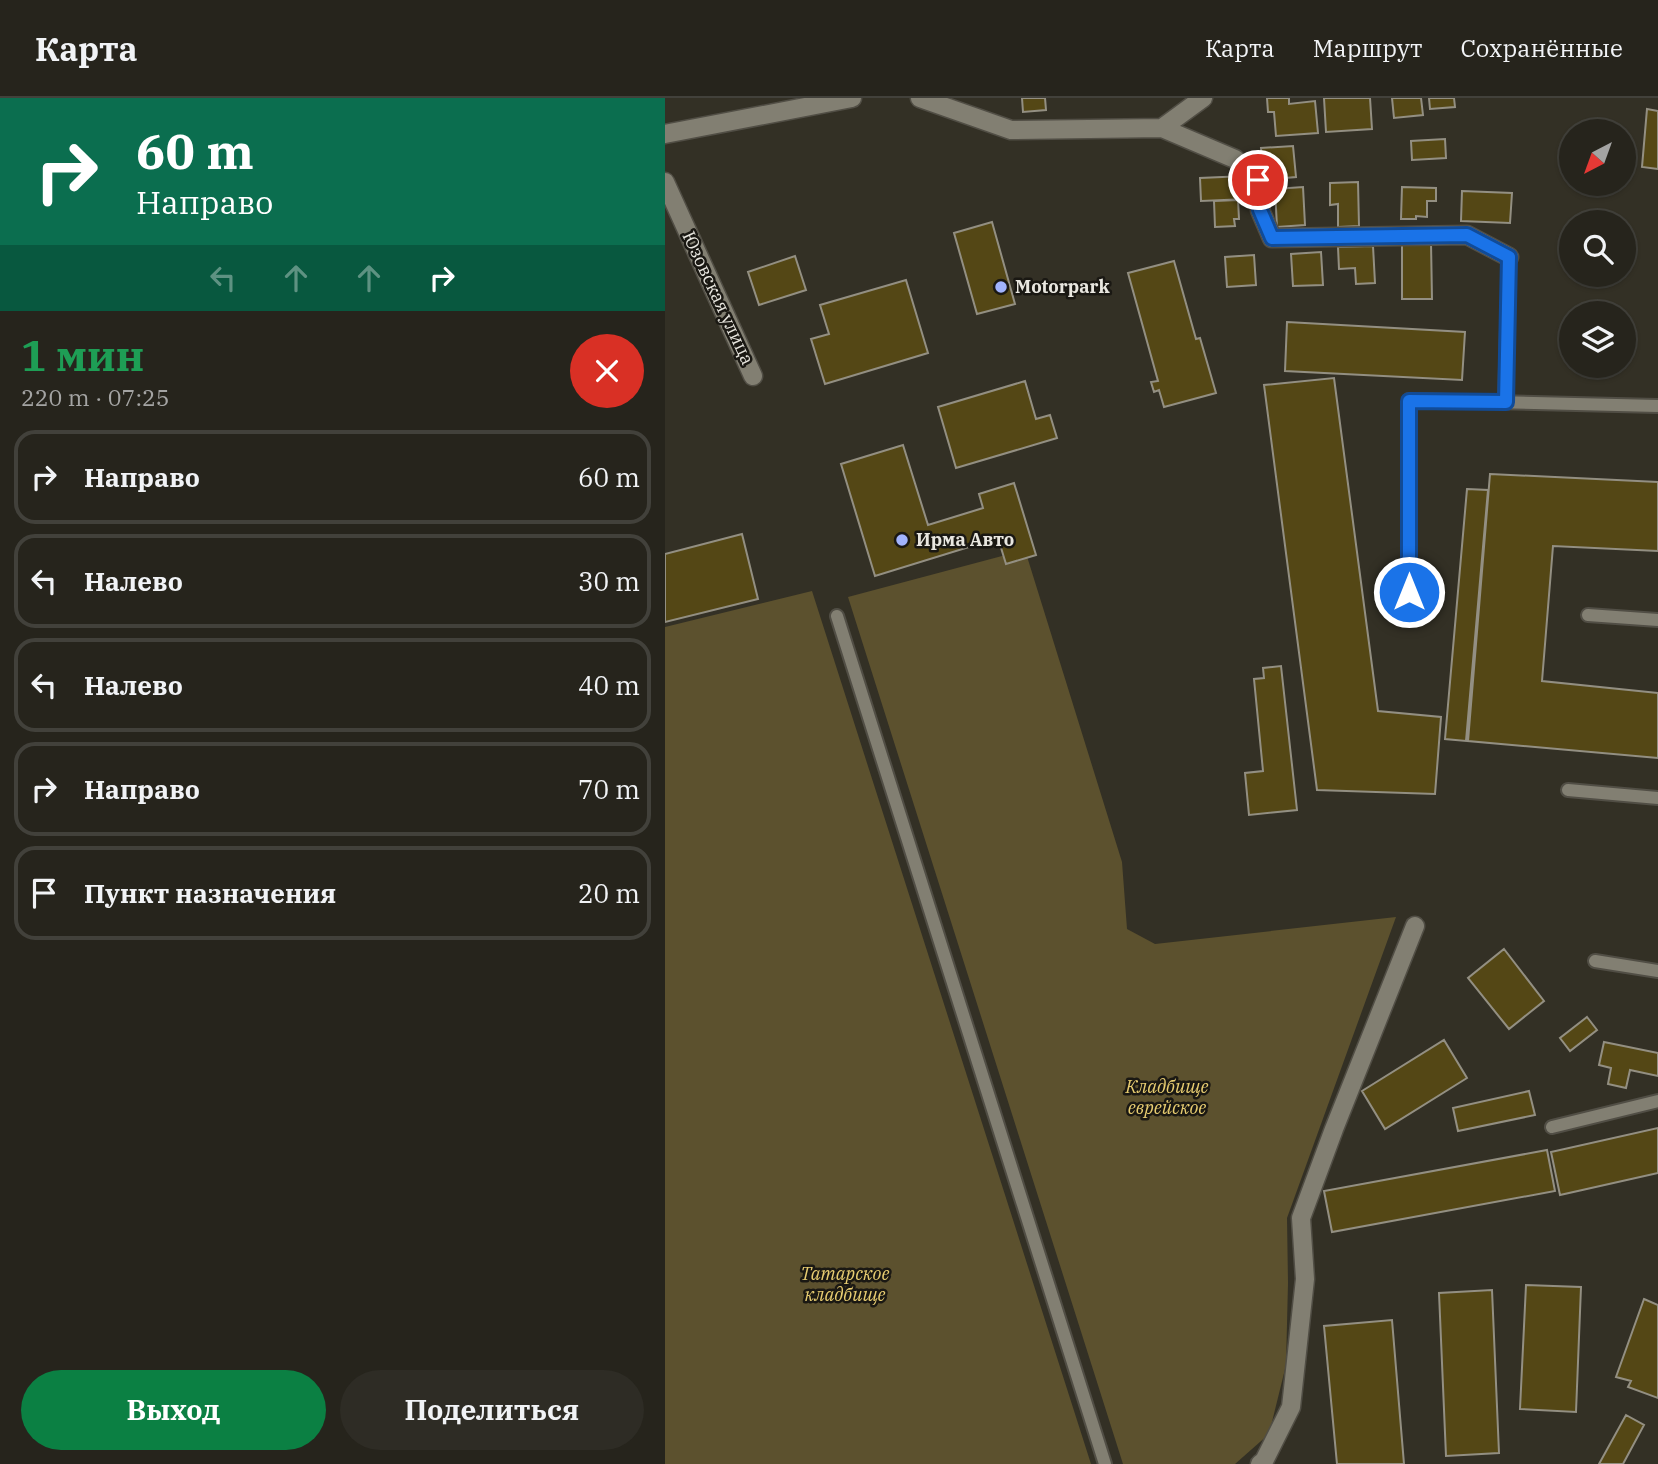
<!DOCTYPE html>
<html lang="ru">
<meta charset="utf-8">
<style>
body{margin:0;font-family:"IBM Plex Serif",serif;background:#2e2c25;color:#f1f3f6;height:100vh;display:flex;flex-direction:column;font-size:26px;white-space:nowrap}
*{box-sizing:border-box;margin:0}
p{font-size:23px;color:#a4a4a3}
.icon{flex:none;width:38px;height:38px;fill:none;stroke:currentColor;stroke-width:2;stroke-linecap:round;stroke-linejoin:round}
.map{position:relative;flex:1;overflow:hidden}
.sheet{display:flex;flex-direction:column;background:#26241c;width:665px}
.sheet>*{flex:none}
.hud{background:#0b6e4f;color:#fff;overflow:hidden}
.needle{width:46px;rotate:221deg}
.buttons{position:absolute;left:894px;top:21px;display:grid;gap:14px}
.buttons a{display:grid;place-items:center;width:77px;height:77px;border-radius:50%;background:#26241c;box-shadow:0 2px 5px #0004,0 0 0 2px #42413b;font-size:35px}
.pin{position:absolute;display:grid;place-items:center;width:60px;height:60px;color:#fff;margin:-30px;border:4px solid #fff;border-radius:50%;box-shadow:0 2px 7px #0007}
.me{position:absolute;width:77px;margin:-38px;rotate:0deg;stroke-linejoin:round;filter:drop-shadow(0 0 5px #0008)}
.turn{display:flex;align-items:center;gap:24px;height:147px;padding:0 21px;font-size:32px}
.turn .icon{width:91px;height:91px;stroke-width:2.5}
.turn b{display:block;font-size:49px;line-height:60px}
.lanes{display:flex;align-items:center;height:66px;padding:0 21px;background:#0003;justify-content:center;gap:35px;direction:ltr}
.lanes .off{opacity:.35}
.round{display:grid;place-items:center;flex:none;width:74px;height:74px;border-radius:37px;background:#2e2c25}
.headline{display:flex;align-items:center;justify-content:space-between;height:119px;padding:0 21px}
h1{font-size:42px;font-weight:800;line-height:52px;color:#1e9e55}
.cta{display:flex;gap:14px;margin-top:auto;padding:14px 21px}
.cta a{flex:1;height:80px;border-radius:42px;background:#0b8043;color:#fff;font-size:28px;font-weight:800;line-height:80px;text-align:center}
.cta a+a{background:#2e2c25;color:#f1f3f6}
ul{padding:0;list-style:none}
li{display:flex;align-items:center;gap:21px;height:94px;margin:0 14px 10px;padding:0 7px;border:4px solid #42413b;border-radius:21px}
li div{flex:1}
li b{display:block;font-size:26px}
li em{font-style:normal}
header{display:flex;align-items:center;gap:42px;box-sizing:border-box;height:98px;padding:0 35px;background:#26241c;border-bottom:2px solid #42413b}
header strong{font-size:33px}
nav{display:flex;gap:38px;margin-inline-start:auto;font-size:24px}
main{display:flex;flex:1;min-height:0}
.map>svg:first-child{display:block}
.green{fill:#5c512e}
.building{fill:#544715;stroke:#938f82;stroke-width:2}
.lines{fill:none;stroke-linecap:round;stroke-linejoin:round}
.lane-casing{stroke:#514e45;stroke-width:16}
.street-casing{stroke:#514e45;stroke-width:21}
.lane{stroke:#827f72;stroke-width:12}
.street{stroke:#827f72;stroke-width:18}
.route-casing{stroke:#114b97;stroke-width:18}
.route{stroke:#1a73e8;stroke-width:12}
.poi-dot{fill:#a1b3fd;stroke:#1a1813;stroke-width:2.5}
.labels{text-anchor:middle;stroke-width:5;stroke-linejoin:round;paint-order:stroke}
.poi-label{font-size:18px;font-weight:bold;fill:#e9e7e0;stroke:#1a1813;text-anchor:start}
.street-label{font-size:18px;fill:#e9e7e0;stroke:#1a1813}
.park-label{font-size:18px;font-style:italic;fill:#e8cd71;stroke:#1a1813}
</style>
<header>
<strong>Карта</strong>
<nav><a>Карта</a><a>Маршрут</a><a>Сохранённые</a></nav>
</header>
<main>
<section class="sheet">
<div class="hud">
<div class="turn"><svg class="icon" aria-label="right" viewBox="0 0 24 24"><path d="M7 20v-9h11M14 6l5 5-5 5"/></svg><div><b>60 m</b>Направо</div></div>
<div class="lanes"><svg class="icon off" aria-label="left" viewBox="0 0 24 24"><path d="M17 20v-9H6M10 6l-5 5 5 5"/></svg><svg class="icon off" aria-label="ahead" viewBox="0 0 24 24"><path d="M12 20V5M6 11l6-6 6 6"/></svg><svg class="icon off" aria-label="ahead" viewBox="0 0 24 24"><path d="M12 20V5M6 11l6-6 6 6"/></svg><svg class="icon" aria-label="right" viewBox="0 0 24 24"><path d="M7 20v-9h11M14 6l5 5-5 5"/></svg></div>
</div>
<div class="headline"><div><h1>1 мин</h1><p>220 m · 07:25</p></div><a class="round" style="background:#d93025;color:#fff"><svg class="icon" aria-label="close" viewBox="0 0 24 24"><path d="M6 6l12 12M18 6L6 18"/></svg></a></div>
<ul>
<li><svg class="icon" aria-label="right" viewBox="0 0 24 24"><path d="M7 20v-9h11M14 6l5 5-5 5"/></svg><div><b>Направо</b></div><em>60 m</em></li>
<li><svg class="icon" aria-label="left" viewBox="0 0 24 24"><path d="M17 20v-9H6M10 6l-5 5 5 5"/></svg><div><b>Налево</b></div><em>30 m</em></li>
<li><svg class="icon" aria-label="left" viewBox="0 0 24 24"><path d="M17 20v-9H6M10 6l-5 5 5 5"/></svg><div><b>Налево</b></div><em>40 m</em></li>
<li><svg class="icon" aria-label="right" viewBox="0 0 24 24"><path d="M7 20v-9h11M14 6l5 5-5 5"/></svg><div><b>Направо</b></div><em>70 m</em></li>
<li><svg class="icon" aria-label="arrive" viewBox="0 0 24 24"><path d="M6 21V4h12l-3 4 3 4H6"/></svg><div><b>Пункт назначения</b></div><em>20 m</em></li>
</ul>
<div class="cta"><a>Выход</a><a>Поделиться</a></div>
</section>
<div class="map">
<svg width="993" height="1366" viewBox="0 0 993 1366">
<rect width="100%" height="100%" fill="#333025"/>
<path class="green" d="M360,452L457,764L462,831L490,846L731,819L622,1120L623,1185L621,1267L604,1336L570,1366H458L183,499Z
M147,493L426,1366H0V529Z"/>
<path class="building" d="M357,0H380L381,12L358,14Z
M602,0H624V6L650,3L653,35L611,38L609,14H603Z
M659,0H705L707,31L661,34Z
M727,0H756L758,17L729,20Z
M764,0H789L790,9L765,11Z
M982,11L993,13V71L977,69Z
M780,41L781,60L747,62L746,43Z
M628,48L631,79L598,82L596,50Z
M580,78L582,101L536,103L535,80Z
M693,84L694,128L673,129V106L665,107V85Z
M638,89L640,127L612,129L610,91Z
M737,89L771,90V103H762V119L751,118V121H736Z
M797,93L847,95L845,125L796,123Z
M573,102L574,121H569L570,128L550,129L549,103Z
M327,124L350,206L312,216L289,135Z
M737,144H766L767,201H737Z
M708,148L710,185L691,186L690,170L674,171L673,149Z
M656,154L658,187L628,188L626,156Z
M589,157L591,187L562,189L560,159Z
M130,158L141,192L94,207L83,174Z
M509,163L531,241L535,240L551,295L499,309L494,292L489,294L486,284L493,283L463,175Z
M241,182L263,255L160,286L146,241L164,236L155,207Z
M622,224L800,234L797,282L620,273Z
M669,280L713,613L776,619L770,696L652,692L599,287Z
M360,283L371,321L385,317L392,340L291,370L273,309Z
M238,347L263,427L318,410L314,396L349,385L371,457L341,466L333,440L210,478L176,366Z
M825,376L993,384V453L888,448L877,583L993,595V660L803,643Z
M802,391L823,392L801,643L780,641Z
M77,436L93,501L0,524V456Z
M616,568L632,712L584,717L580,675L598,673L589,581L599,580L598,570Z
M839,851L879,903L844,931L803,880Z
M922,919L932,932L905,953L895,940Z
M779,942L802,980L720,1031L697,993Z
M939,944L993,955V978L965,972L961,990L943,986L946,970L934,967Z
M864,993L870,1017L793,1033L788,1010Z
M993,1030V1075L895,1097L886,1054Z
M882,1052L890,1093L667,1134L659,1093Z
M861,1187L916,1189L911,1314L855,1311Z
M827,1192L834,1355L781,1358L774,1195Z
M979,1201L993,1207V1300L963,1289L966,1283L951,1279Z
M727,1222L739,1366H672L659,1228Z
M961,1317L979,1327L958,1366H934Z"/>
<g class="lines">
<g class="lane-casing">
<path id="lane" d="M840,304L844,159
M744,494V302L993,308
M923,517L993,522
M172,518L440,1366
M903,692L993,700
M930,863L993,873
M887,1029L993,1003"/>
</g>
<g class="street-casing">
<path id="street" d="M255,0L346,32L497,30L538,0
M497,30L570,61L593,82L595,112L607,140L802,137L844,159
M0,36L187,0
M0,84L88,278
M595,1366L599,1363L626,1309L640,1181L636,1120L669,1031L750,828"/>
</g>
<use href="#lane" class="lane"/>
<use href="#street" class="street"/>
</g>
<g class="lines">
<g class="route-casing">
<path id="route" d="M593,82L595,112L607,140L802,137L844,159L841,304L744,303V494"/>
</g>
<use href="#route" class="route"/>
</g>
<g class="poi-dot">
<circle cx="336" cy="189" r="7"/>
<circle cx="237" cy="442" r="7"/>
</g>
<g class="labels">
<g class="poi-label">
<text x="350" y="195">Motorpark</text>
<text x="251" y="448">Ирма Авто</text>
</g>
<g class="street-label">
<text transform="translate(53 200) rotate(65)" y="6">Юзовская улица</text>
</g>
<g class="park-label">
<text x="502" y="995">Кладбище<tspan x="502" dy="21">еврейское</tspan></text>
<text x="180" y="1182">Татарское<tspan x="180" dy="21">кладбище</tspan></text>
</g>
</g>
</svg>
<div class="buttons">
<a><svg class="needle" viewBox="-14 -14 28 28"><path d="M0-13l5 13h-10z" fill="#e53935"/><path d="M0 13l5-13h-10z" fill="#a4a4a3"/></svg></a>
<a><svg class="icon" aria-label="search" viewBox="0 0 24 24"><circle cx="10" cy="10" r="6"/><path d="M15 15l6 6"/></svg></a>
<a><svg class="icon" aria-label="layers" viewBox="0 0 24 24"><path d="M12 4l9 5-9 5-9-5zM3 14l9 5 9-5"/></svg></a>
</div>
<div class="pin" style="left:593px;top:82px;background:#d93025"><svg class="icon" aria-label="arrive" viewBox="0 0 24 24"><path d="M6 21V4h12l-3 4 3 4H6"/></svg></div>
<svg class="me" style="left:744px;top:494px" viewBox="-20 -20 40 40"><circle r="17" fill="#1a73e8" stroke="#fff" stroke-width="3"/><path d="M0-11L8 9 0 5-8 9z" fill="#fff"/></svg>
</div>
</main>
